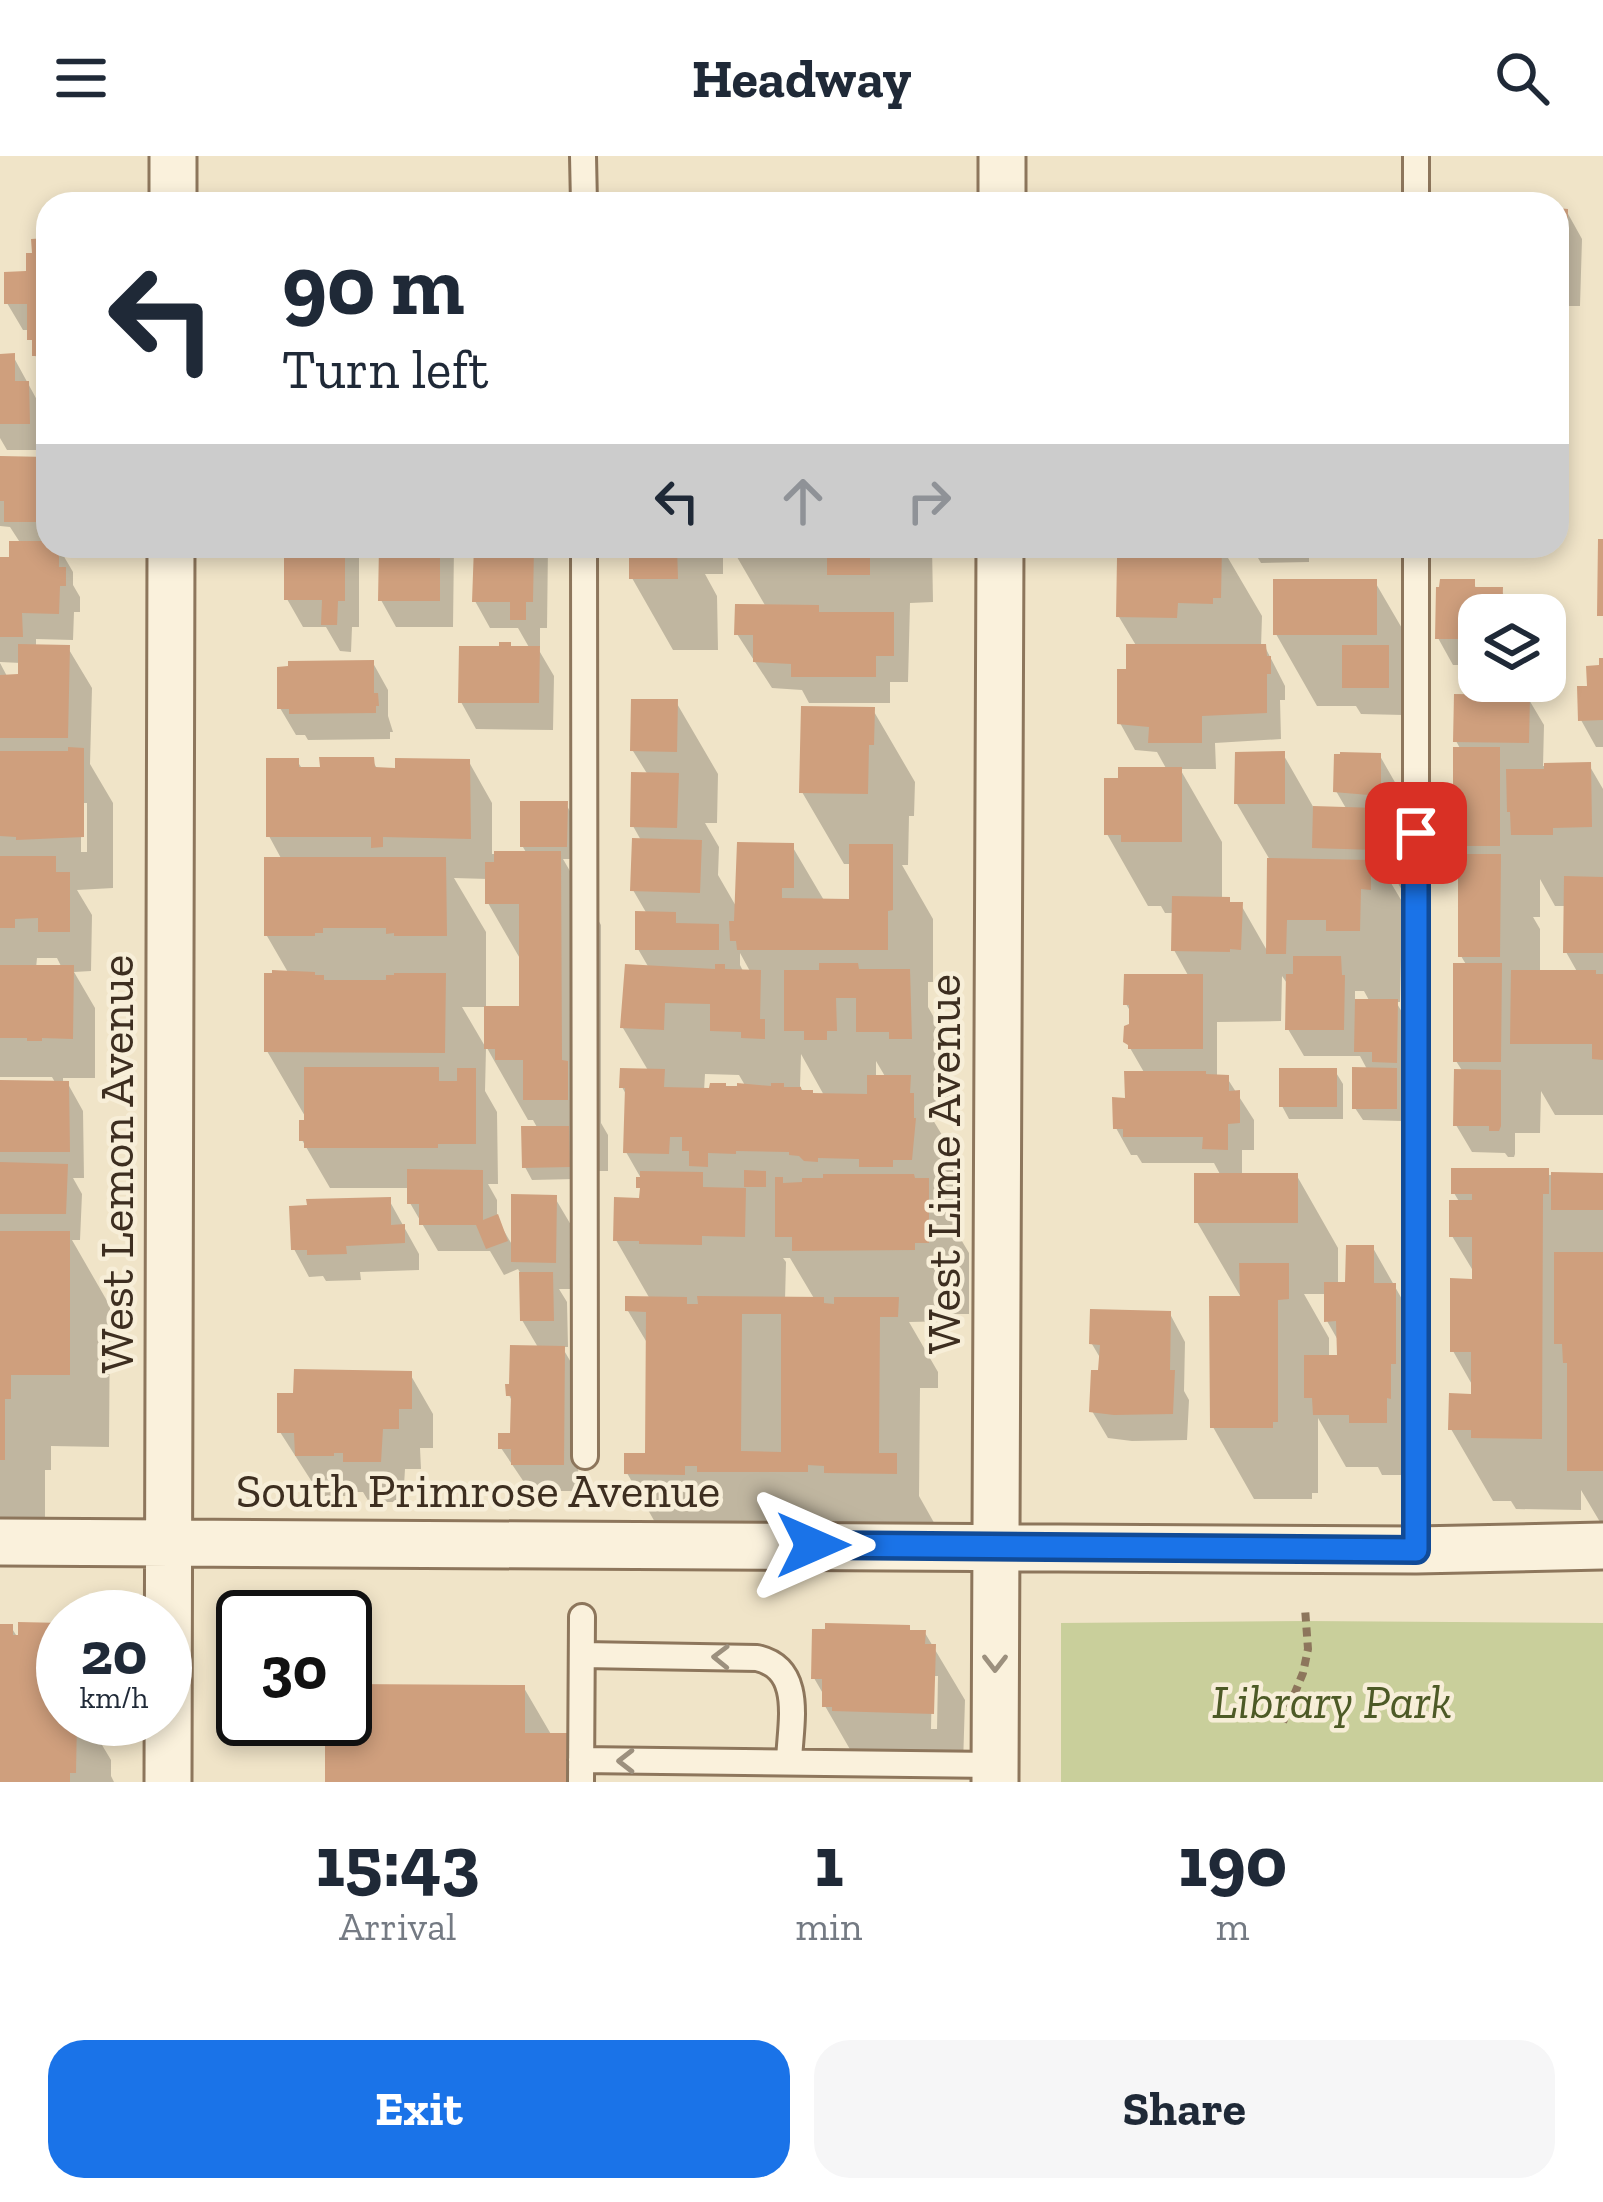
<!DOCTYPE html>
<style>
body{margin:0;font-family:"Zilla Slab",serif;background:#f6f6f7;color:#1f2937;height:100vh;display:flex;flex-direction:column;font-size:45px;white-space:nowrap}
*{box-sizing:border-box;margin:0}
p{font-size:39px;color:#747a83}
.icon{flex:none;width:66px;height:66px;fill:none;stroke:currentColor;stroke-width:2;stroke-linecap:round;stroke-linejoin:round}
.map{position:relative;height:1626px;overflow:hidden}
.details{display:flex;flex-direction:column;background:#fff;flex:1}
.details>*{flex:none}
.guide{position:absolute;left:36px;top:36px;width:1533px;height:366px;border-radius:36px;box-shadow:0 6px 18px #0003;background:#fff;color:#1f2937;overflow:hidden}
.buttons{position:absolute;left:1458px;top:438px;display:grid;gap:24px}
.buttons a{display:grid;place-items:center;width:108px;height:108px;border-radius:24px;background:#fff;box-shadow:0 6px 18px #0003;font-size:60px}
.speed{position:absolute;left:36px;top:1434px;display:flex;gap:24px;font-size:60px;font-weight:700;text-align:center}
.speed>*{display:grid;place-content:center;width:156px;height:156px;border-radius:50%;background:#fff;box-shadow:0 6px 18px #0003;line-height:1}
.speed small{font-size:30px;font-weight:400}
.speed .limit{border:6px solid #111;border-radius:18px;background:#fff;color:#111}
.pin{position:absolute;display:grid;place-items:center;width:102px;height:102px;color:#fff;margin:-51px;border-radius:24px;box-shadow:0 6px 18px #0006}
.me{position:absolute;width:132px;margin:-66px;rotate:90deg;stroke-linejoin:round;filter:drop-shadow(0 0 9px #0008)}
.turn{display:flex;align-items:center;gap:42px;height:252px;padding:0 48px;font-size:54px}
.turn .icon{width:156px;height:156px;stroke-width:2.5}
.turn b{display:block;font-size:84px;line-height:102px}
.lanes{display:flex;align-items:center;height:114px;padding:0 48px;background:#0003;justify-content:center;gap:60px;direction:ltr}
.lanes .off{opacity:.35}
.eta{display:flex;justify-content:space-evenly;align-items:center;height:204px;text-align:center}
.eta b{font-size:72px;font-weight:700;line-height:84px}
.cta{display:flex;gap:24px;margin-top:auto;padding:24px 48px}
.cta a{flex:1;height:138px;border-radius:36px;background:#1a73e8;color:#fff;font-size:48px;font-weight:700;line-height:138px;text-align:center}
.cta a+a{background:#f6f6f7;color:#1f2937}
header{display:flex;justify-content:space-between;align-items:center;height:156px;padding:0 48px;background:#fff;font-size:54px;font-weight:700}
.map>svg:first-child{display:block}
.green{fill:#c9cf9b}
.shadow{fill:#0003;fill-rule:evenodd}
.building{fill:#cf9f7d;fill-rule:evenodd}
.lines{fill:none;stroke-linecap:round;stroke-linejoin:round}
.service-casing{stroke:#8d765c;stroke-width:30}
.minor-casing{stroke:#8d765c;stroke-width:51}
.path{stroke:#8d765c;stroke-width:8;stroke-dasharray:9 6;stroke-linecap:butt}
.service{stroke:#faf1dc;stroke-width:24}
.minor{stroke:#faf1dc;stroke-width:45}
.oneway{stroke:#9c907e}
.route-casing{stroke:#114b97;stroke-width:30}
.route{stroke:#1a73e8;stroke-width:21}
.labels{text-anchor:middle;stroke-width:9;stroke-linejoin:round;paint-order:stroke}
.street-label{font-size:48px;fill:#3d2e20;stroke:#f7eed8}
.park-label{font-size:48px;font-style:italic;fill:#4d5a26;stroke:#f7eed8}
</style>
<header><svg class="icon" aria-label="menu" viewBox="0 0 24 24"><path d="M4 6h16M4 12h16M4 18h16"/></svg>Headway<svg class="icon" aria-label="search" viewBox="0 0 24 24"><circle cx="10" cy="10" r="6"/><path d="M15 15l6 6"/></svg></header>
<div class="map">
<svg width="1603" height="1626" viewBox="0 0 1603 1626">
<rect width="100%" height="100%" fill="#f0e4c8"/>
<path class="green" d="M1306,1465L1603,1467V1626H1061V1467Z"/>
<path class="shadow" d="M1557,55L1567,56L1582,83L1580,150H1557Z
M48,85V197H41V203H48V223L35,199L30,174H23L7,147L29,118L35,100Z
M13,200L43,255V294H7L0,282V201Z
M0,304H48V390H83L59,392L73,416V429L80,441V456H74L73,484L36,483V491L68,492L92,532L90,608L113,647V732L77,734L92,759L91,815L74,816L95,852V922H63V928H68L83,955L84,1022H73L82,1038L80,1084H72L110,1150L109,1291L51,1290V1314H45V1375H0V929L56,928L52,921H0V507L8,522L21,521V507L0,506V404H12L21,388L10,371L0,370ZM81,647H87V696H81ZM37,802H57L62,812H36Z
M287,390H359V471H352L351,496L340,495L326,471H303L287,443Z
M381,390H454L453,471H396L381,444Z
M477,390H548L547,472H540V491H537L554,520L553,574L476,573L461,546L511,493H530L518,472H490L475,445Z
M632,390H932L933,446L910,447L908,526H890V547H809L802,534L772,532L737,478L766,451L737,401V393H723V418H705L717,440L718,494H673L632,422Z
M1135,390H1221L1262,460L1261,491H1265L1285,530V544H1280L1281,583L1215,587L1216,613H1180L1222,686V744L1231,749H1241L1269,798L1270,704L1237,648L1283,598L1315,654H1347L1336,635L1380,600L1421,672L1415,757L1395,722H1388L1413,764H1402L1411,779L1410,804H1401L1400,846H1396L1412,873L1411,933H1403L1402,965L1363,964L1355,952L1368,915L1360,900H1304L1288,873L1289,830L1282,820L1281,865L1217,866V921L1227,922L1254,964V994H1242V1020H1297L1338,1092V1129H1348L1373,1092L1424,1182L1415,1319H1382L1378,1311H1346L1318,1262V1337H1312V1343H1254L1213,1271L1242,1143L1197,1066L1221,1020L1214,1007H1142L1137,999H1131L1116,972L1128,945L1145,918L1126,885L1132,870V858L1126,848L1189,821L1174,794V757H1165L1161,750H1148L1107,678L1167,614L1157,596L1135,594L1120,567L1129,516L1137,491L1119,461L1135,405ZM1355,835H1364L1370,846H1355ZM1304,1138H1327V1165L1339,1186L1340,1202H1329V1182Z
M1251,390H1309V406L1261,407Z
M1355,390H1399V399L1360,398Z
M1375,426L1417,498L1416,550H1403V559L1361,558L1356,550H1317L1276,478Z
M1473,426L1477,434H1501L1515,459H1479V509H1453L1438,482Z
M1603,505V591H1596L1581,564L1590,533Z
M373,507L388,534V560L393,576H390V583L308,584L305,579H296L280,552Z
M1528,542L1544,569L1543,610L1589,609L1603,633V959H1555L1541,935L1540,977H1515V998L1514,1001H1508L1505,997L1472,996L1456,969L1463,916L1456,905L1467,810L1461,800L1463,701L1456,689L1461,594L1456,585ZM1540,723L1555,750H1566V796L1579,819L1540,818V773L1533,761H1540Z
M676,546L718,618L717,667H705L719,691L718,719L737,752L792,690L825,746H852V708H844L802,636L873,554L915,626L914,660H909L908,709H902L933,763V826H928V851L949,888L952,954H927L951,994L956,1037L953,1070L969,1097V1158H955L954,1165L909,1166L938,1216V1232H920L919,1340L937,1372L668,1389L627,1317L648,1300L649,1190L628,1155L650,1143L616,1084L643,1045L642,1024L626,996L627,940L622,931L649,916L623,872L649,812L638,793L647,758L633,734L642,686L633,670L648,619L633,595ZM740,797L751,817H744L740,809ZM801,898L825,941L804,937L800,930ZM876,905L886,922H876ZM705,918L739,919L746,931L704,935ZM783,1102H790L815,1144H785L786,1106Z
M372,604L378,614L469,606L492,647V698H527L523,691L566,648L573,661L572,703H563L601,769V967L608,979V1015H575V1023L532,1024L525,1011L538,973L533,964H528L487,892L522,853V806L488,747V723L454,722L486,776V851H462L486,892L485,935L497,956L498,1028H488L497,1044V1063L514,1092L555,1042L571,1069L570,1133H559L567,1146L568,1191H562L579,1220L578,1335H530L501,1292L513,1280V1247L509,1239L539,1193L522,1164V1120L518,1113L504,1119L490,1095H438L410,1047V1032H330L302,984L309,967L267,895L289,818L267,780L282,704L269,680L297,605L303,614Z
M1335,915L1343,928V963H1289L1282,950Z
M1547,1015L1549,1019L1603,1020V1371L1581,1334V1354L1516,1353L1511,1345H1493L1451,1273L1474,1241V1232L1453,1195L1475,1126V1118L1452,1080L1460,1047L1454,1037Z
M389,1044L419,1098V1114L360,1116L361,1124L326,1125L323,1120L309,1121L294,1093Z
M1170,1158L1185,1186L1184,1235L1189,1244L1187,1284L1132,1285L1108,1282L1092,1255L1102,1205L1092,1188Z
M410,1218L433,1258V1292H420L421,1313H405L403,1346H369L363,1336H355V1340H321L280,1276Z
M63,1470V1563H117L116,1589H102L111,1604V1620L114,1626H0V1471H11L21,1487Z
M828,1476L925,1477L965,1544L963,1609L855,1602L825,1550V1541L814,1522ZM932,1520H938L937,1573H931Z
M345,1531L524,1532L552,1580H567L594,1626H328V1563H345Z"/>
<path class="building" d="M1557,52L1568,53L1566,124H1557Z
M48,82V200H32V184H27V148H4V116L26,115V97H32L31,83Z
M15,197V225H29L30,268H0V198Z
M0,300L48,301V366H4V345H0Z
M1598,383H1603V460H1597Z
M9,385H48V390H59V411H66V430H60L59,458L22,457L23,481H0V401H9Z
M284,390H345V445H338L337,469H321L322,444H284Z
M379,390H440V445H378Z
M474,390H534L533,446H526V464H510V446H472Z
M629,390H677L678,423H629Z
M734,390H870V419H827V402H734Z
M1132,390H1222L1221,442H1213V448L1178,447L1177,462L1116,461L1117,402H1132Z
M1273,423H1377V479H1273Z
M1440,423H1475V431H1503L1502,459H1479V483H1435L1436,431H1439Z
M735,448L819,449V456H894V500H876V521H791V508L753,506V479H734Z
M499,486H511V490H540L539,547H458L459,490H499Z
M18,488L70,489L68,582H0V519L18,518Z
M1126,488H1266L1267,500H1271V518H1267V557L1202,560V587H1148L1149,571L1117,568V513H1126Z
M1342,489H1389V532H1342Z
M1599,502H1603V564L1578,565L1577,530H1587L1586,510L1599,509Z
M374,504V537H378L379,550H376V557L289,558V553H277V511L288,510V505Z
M1454,538L1530,539L1529,587L1453,586Z
M631,543H678L677,596L630,595Z
M801,550L875,551L874,589H869L868,638L799,637Z
M68,591L84,592V681L16,684V681L0,680V595H68Z
M1453,591H1500V690H1453Z
M1285,595V648H1234L1235,596Z
M1340,596L1381,597V640L1333,636L1334,598H1340Z
M319,601H374L375,611L395,612V602L470,603L471,683L383,681V691L371,692V681H266V602H299V611H320Z
M1591,606L1592,671L1553,672V679H1511L1510,656H1507L1506,613H1544V607Z
M1118,611H1182V686H1121V679H1104V622H1118Z
M631,616L679,617L677,672L630,671Z
M520,645H568L567,691H520Z
M1313,650L1377,652L1375,694L1312,692Z
M632,682L702,684L700,737L630,735Z
M737,686L794,687V732H782V742L849,743V688H893V754L888,755V794H737L736,785H730L729,765H734Z
M494,695H561L562,904L568,905V944H523V904H495V893H484V850H519V748H485V706H494Z
M1458,698H1501L1500,801H1458Z
M0,700H56V716H70V776H38V762L15,763V772H0Z
M264,701H446L447,780H394V777L386,778V772H323V777H315V780H264Z
M1267,702L1371,704V734L1361,733L1360,775H1326V764H1287L1286,798H1266Z
M1564,720L1603,721V797H1563Z
M1172,740L1230,741V746H1243L1241,794L1230,793V796L1171,795Z
M635,755L676,756V767L719,768V794H635Z
M1293,800H1341L1342,819H1345L1344,874H1285L1286,818H1293Z
M819,807H858L859,813H910L912,883H889V876H856V842H836L837,875H827V884H804V875H784V814H819Z
M1453,807H1502L1501,906H1453Z
M625,808L715,813V808H725V813L761,814L760,863H765V883L741,882V876L710,875V848L665,847L664,874L620,872Z
M0,809H74L73,883L42,882V885H27V882H0Z
M272,814L315,816V819H324V824H386V819H394V817H446L445,897L264,896V817H272Z
M1511,814H1596V818H1603V904L1592,903V888H1510Z
M1124,818H1203V893H1128V889L1123,886L1124,870L1129,868V849H1123Z
M1355,843H1398L1397,907L1372,906V896H1354Z
M304,911H439V925H457V912H476V988H438V992H304V985H299V964H304Z
M1352,911L1397,912V953H1352Z
M620,912L665,913L664,931L709,932L710,927H726V930H737V927L771,930V927H784V931H801V934H813V937L867,938V919H911L910,937H914V962H916L912,1004H893V1011H859V1003L818,1002V1006L804,1005L799,1000L789,999V996L736,995V998L708,997V1011L689,1010V995H682V981H670L669,998L623,997L625,932H619Z
M1279,912H1337V951H1279Z
M1454,913L1501,914V970L1499,975H1489V970H1453Z
M1124,915H1206V918L1229,919V935L1240,934V967L1228,968V994L1202,993L1203,981H1123V973H1113L1112,941L1125,942Z
M0,924L69,925L70,996H0Z
M521,970H569L570,1011L522,1012Z
M0,1006L68,1008L66,1058H0Z
M1451,1012H1549V1038H1543L1542,1283L1471,1282V1274H1448L1449,1237L1471,1238V1196H1450V1122L1472,1123V1081H1449V1044H1472V1038H1451Z
M407,1013L483,1014V1064L498,1058L508,1085L486,1093L476,1069H419V1048H407Z
M744,1014L766,1015V1031H744Z
M640,1015L703,1016V1031L746,1032L745,1081L702,1080V1089L639,1088V1085H613L614,1041L639,1042L640,1032H636V1021H640Z
M1551,1016L1603,1017V1054H1551Z
M1194,1017H1298V1067H1194Z
M823,1018H914L915,1022H929V1087H915V1094L792,1095V1081H775V1021H783V1027L802,1026V1022H823Z
M511,1038L557,1039L556,1107L511,1106Z
M391,1041V1069L405,1068V1087L346,1090L347,1098L307,1099V1094H291L289,1050L307,1049L306,1043Z
M0,1075H70V1219H11V1243H5V1304H0Z
M1346,1089H1374V1127H1396V1208H1391V1243L1387,1242V1267H1349V1259H1313L1312,1242H1304V1199H1337L1336,1165L1324,1166V1126H1345Z
M1554,1096H1603V1315H1567V1207H1563L1562,1188H1554Z
M1239,1107H1289V1143L1278,1144V1266H1273V1272H1210L1209,1140H1240Z
M519,1116H553L554,1165H520Z
M625,1140L687,1141V1148H698L697,1140L824,1141V1147L834,1148V1141H899L898,1161H880L879,1297H897V1318L824,1317V1310L808,1309V1316H697V1310H685V1319L624,1318V1297H645L646,1156L625,1155ZM742,1158H781V1296L741,1295Z
M1090,1153L1171,1155L1170,1214H1175L1173,1258L1114,1259L1089,1256L1091,1214H1098L1100,1189L1089,1188Z
M510,1189L565,1190L564,1309H511V1293H498V1277H510L511,1240H506L505,1228H509Z
M294,1213L412,1215V1253H399V1273H383L381,1306H343V1297H334V1300H295L294,1277H277V1237H293Z
M18,1466L63,1467V1518H61L60,1529H63V1563H77L76,1617H70V1626H0V1468H13V1479H18Z
M825,1467L910,1469V1474H926L925,1488H936L934,1558L832,1555V1551H822V1523H811L812,1473H825Z
M345,1528L525,1529V1577H569V1626H325V1563H345Z"/>
<g class="lines">
<g class="service-casing">
<path id="service" d="M583,0L584,48
M1416,48V0
M584,390L585,1300
M1416,1394V390
M583,1499L757,1502C805,1513 790,1568 789,1606
M581,1604L995,1609
M581,1626L582,1461"/>
</g>
<g class="minor-casing">
<path id="minor" d="M173,48V0
M1002,48V0
M0,1386L1416,1394L1603,1390
M168,1626L171,390
M995,1626L1000,390"/>
</g>
<path class="path" d="M1283,1566L1303,1517L1308,1493L1305,1452"/>
<use href="#service" class="service"/>
<use href="#minor" class="minor"/>
</g>
<defs><path id="oneway-chevron" d="M-2-3.5L2.5 0L-2 3.5" fill="none" stroke-width="1.6" stroke-linecap="round" stroke-linejoin="round" transform="scale(3)"/></defs>
<g class="oneway">
<use href="#oneway-chevron" transform="translate(721 1501) rotate(-179)"/>
<use href="#oneway-chevron" transform="translate(995 1507) rotate(90)"/>
<use href="#oneway-chevron" transform="translate(626 1605) rotate(-180)"/>
</g>
<g class="lines">
<g class="route-casing">
<path id="route" d="M813,1389L1416,1394V677"/>
</g>
<use href="#route" class="route"/>
</g>
<g class="labels">
<g class="street-label">
<text transform="translate(116 1008) rotate(-90)" y="17">West Lemon Avenue</text>
<text transform="translate(943 1008) rotate(-90)" y="17">West Lime Avenue</text>
<text x="478" y="1351">South Primrose Avenue</text>
</g>
<g class="park-label">
<text x="1332" y="1562">Library Park</text>
</g>
</g>
</svg>
<div class="buttons">
<a><svg class="icon" aria-label="layers" viewBox="0 0 24 24"><path d="M12 4l9 5-9 5-9-5zM3 14l9 5 9-5"/></svg></a>
</div>
<div class="speed"><div>20<small>km/h</small></div><div class="limit">30</div></div>
<div class="pin" style="left:1416px;top:677px;background:#d93025"><svg class="icon" aria-label="arrive" viewBox="0 0 24 24"><path d="M6 21V4h12l-3 4 3 4H6"/></svg></div>
<svg class="me" style="left:813px;top:1389px" viewBox="-20 -20 40 40"><path d="M0-17L14 15 0 8-14 15z" fill="#1a73e8" stroke="#fff" stroke-width="4"/></svg>
<div class="guide">
<div class="turn"><svg class="icon" aria-label="left" viewBox="0 0 24 24"><path d="M17 20v-9H6M10 6l-5 5 5 5"/></svg><div><b>90 m</b>Turn left</div></div>
<div class="lanes"><svg class="icon" aria-label="left" viewBox="0 0 24 24"><path d="M17 20v-9H6M10 6l-5 5 5 5"/></svg><svg class="icon off" aria-label="ahead" viewBox="0 0 24 24"><path d="M12 20V5M6 11l6-6 6 6"/></svg><svg class="icon off" aria-label="right" viewBox="0 0 24 24"><path d="M7 20v-9h11M14 6l5 5-5 5"/></svg></div>
</div>
</div>
<section class="details">
<div class="eta">
<div><b>15:43</b><p>Arrival</p></div>
<div><b>1</b><p>min</p></div>
<div><b>190</b><p>m</p></div>
</div>
<div class="cta"><a>Exit</a><a>Share</a></div>
</section>
